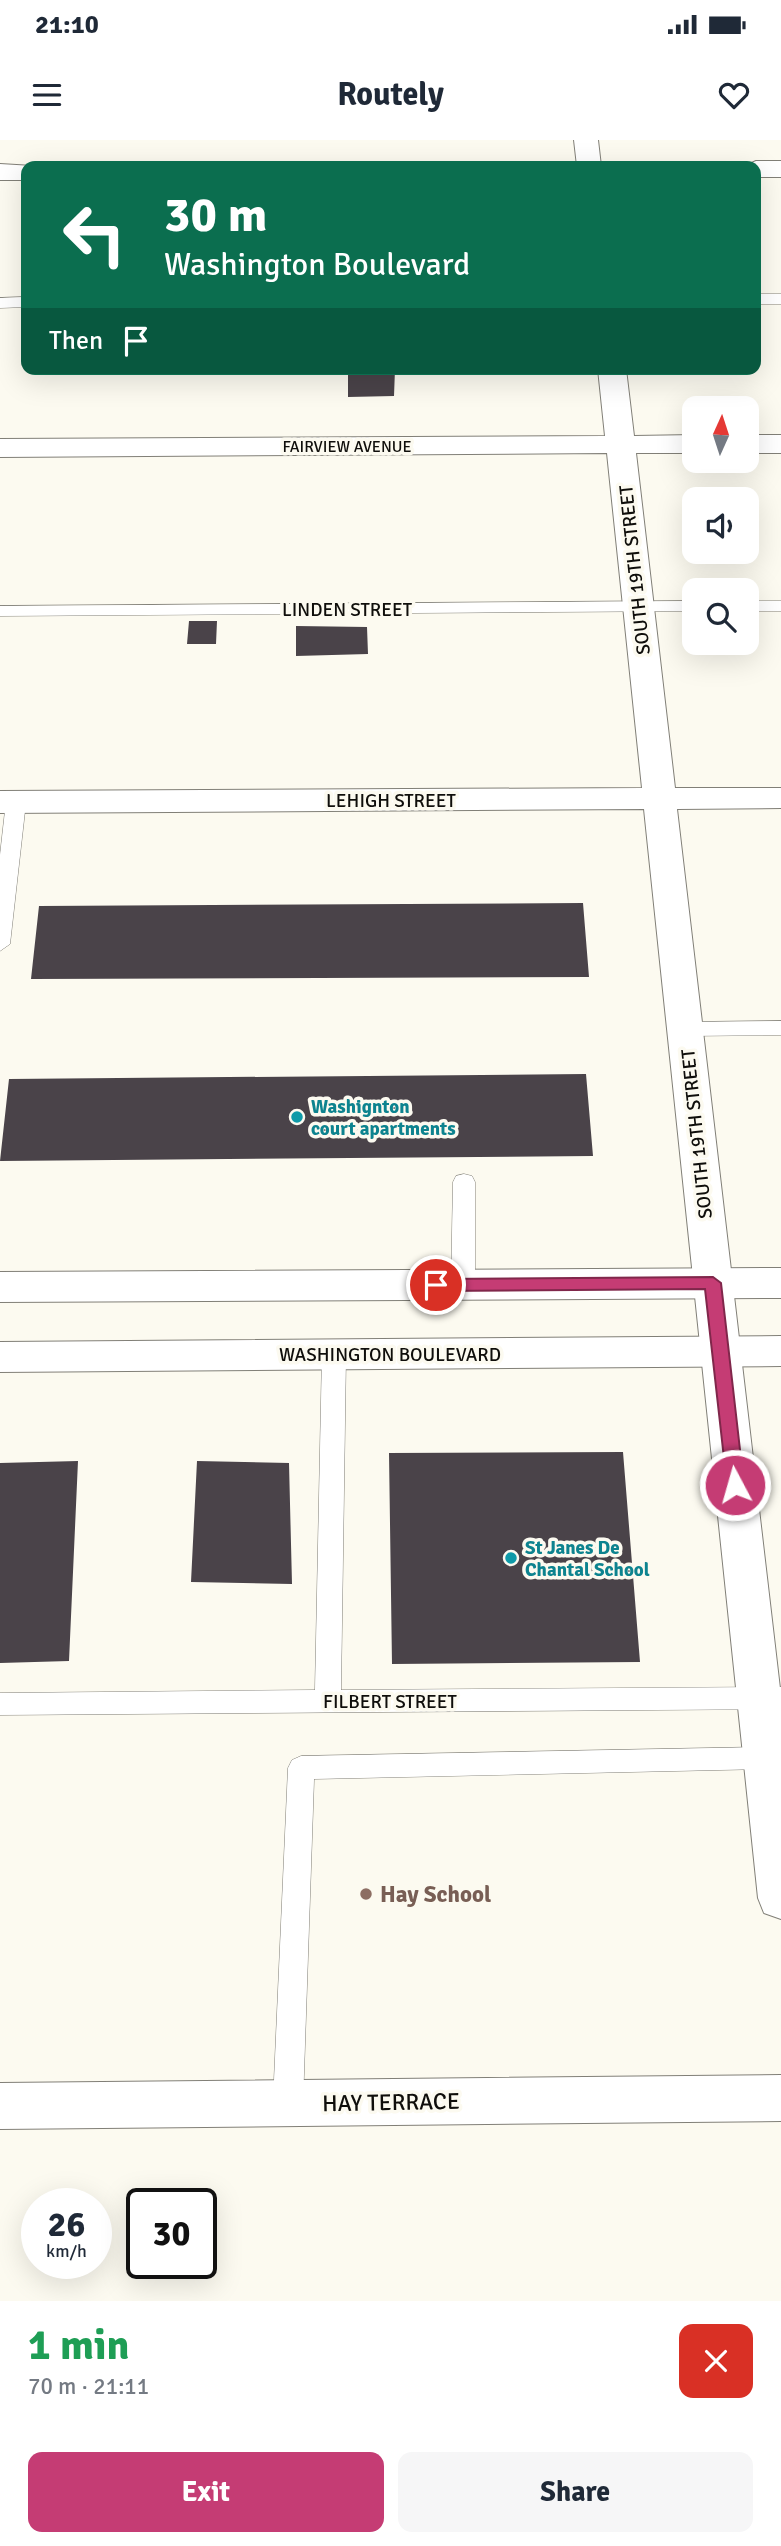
<!DOCTYPE html>
<meta charset="utf-8">
<style>
body{margin:0;font-family:Signika,sans-serif;background:#f6f6f7;color:#1f2937;height:100vh;display:flex;flex-direction:column;font-size:26px;white-space:nowrap}
*{box-sizing:border-box;margin:0}
p{font-size:23px;color:#747a83}
.icon{flex:none;width:38px;height:38px;fill:none;stroke:currentColor;stroke-width:2;stroke-linecap:round;stroke-linejoin:round}
.map{position:relative;height:2161px;overflow:hidden}
.drawer{display:flex;flex-direction:column;background:#fff;flex:1}
.drawer>*{flex:none}
.hud{position:absolute;left:21px;top:21px;width:740px;height:214px;border-radius:14px;box-shadow:0 7px 28px #0002;background:#0b6e4f;color:#fff;overflow:hidden}
.needle{width:46px;rotate:3deg}
.buttons{position:absolute;left:682px;top:256px;display:grid;gap:14px}
.buttons a{display:grid;place-items:center;width:77px;height:77px;border-radius:14px;background:#fff;box-shadow:0 7px 28px #0002;font-size:35px}
.speed{position:absolute;left:21px;top:2048px;display:flex;gap:14px;font-size:35px;font-weight:700;text-align:center}
.speed>*{display:grid;place-content:center;width:91px;height:91px;border-radius:50%;background:#fff;box-shadow:0 7px 28px #0002;line-height:1}
.speed small{font-size:18px;font-weight:400}
.speed .limit{border:4px solid #111;border-radius:10px;background:#fff;color:#111}
.pin{position:absolute;display:grid;place-items:center;width:60px;height:60px;color:#fff;margin:-30px;border:4px solid #fff;border-radius:50%;box-shadow:0 2px 7px #0007}
.me{position:absolute;width:77px;margin:-38px;rotate:354deg;stroke-linejoin:round;filter:drop-shadow(0 0 5px #0008)}
.turn{display:flex;align-items:center;gap:24px;height:147px;padding:0 28px;font-size:32px}
.turn .icon{width:91px;height:91px;stroke-width:2.5}
.turn b{display:block;font-size:49px;line-height:60px}
.then{display:flex;align-items:center;height:66px;padding:0 28px;background:#0003;gap:14px;font-size:26px}
.round{display:grid;place-items:center;flex:none;width:74px;height:74px;border-radius:14px;background:#f6f6f7}
.summary{display:flex;align-items:center;justify-content:space-between;height:119px;padding:0 28px}
h1{font-size:42px;font-weight:700;line-height:52px;color:#1e9e55}
.primary-button{display:flex;gap:14px;margin-top:auto;padding:14px 28px}
.primary-button a{flex:1;height:80px;border-radius:14px;background:#c53c74;color:#fff;font-size:28px;font-weight:700;line-height:80px;text-align:center}
.primary-button a+a{background:#f6f6f7;color:#1f2937}
.status{display:flex;justify-content:space-between;align-items:center;height:49px;padding:0 35px;background:#fff;direction:ltr}
.status svg{height:19px;fill:currentColor}
header{display:flex;justify-content:space-between;align-items:center;height:91px;padding:0 28px;background:#fff;font-size:32px;font-weight:700}
.map>svg:first-child{display:block}
.building{fill:#4a4349}
.lines{fill:none;stroke-linecap:round;stroke-linejoin:round}
.lane-casing{stroke:#817f77;stroke-width:1}
.street-casing{stroke:#817f77;stroke-width:2}
.secondary-casing{stroke:#817f77;stroke-width:2}
.lane{fill:#fff;fill-rule:evenodd}
.street{fill:#fff;fill-rule:evenodd}
.secondary{fill:#fff;fill-rule:evenodd}
.route{fill:#c53c74;stroke:#80274b;stroke-width:2}
.culture-dot{fill:#0f9aa8;stroke:#fcfaf0;stroke-width:2.5}
.education-dot{fill:#8d6e63;stroke:#fcfaf0;stroke-width:2.5}
.labels{text-anchor:middle;stroke-width:7;stroke-linejoin:round;paint-order:stroke}
.far-street-label{font-size:16px;fill:#0f0e0b;stroke:#fcfaf0}
.street-label{font-size:19px;fill:#0f0e0b;stroke:#fcfaf0}
.culture-label{font-size:19px;font-weight:bold;fill:#0d838f;stroke:#fcfaf0;text-anchor:start}
.near-education-label{font-size:23px;font-weight:bold;fill:#785e54;stroke:#fcfaf0;text-anchor:start}
.near-street-label{font-size:23px;fill:#0f0e0b;stroke:#fcfaf0}
</style>
<div class="status"><b>21:10</b><svg viewBox="0 0 49 12"><path d="M0 12V9h3v3zM5 12V6h3v6zM10 12V3h3v9zM15 12V0h3v12zM26 1h20v11H26zM47 4h2v5h-2z"/></svg></div>
<header><svg class="icon" aria-label="menu" viewBox="0 0 24 24"><path d="M4 6h16M4 12h16M4 18h16"/></svg>Routely<svg class="icon" aria-label="heart" viewBox="0 0 24 24"><path d="M12 20l-8-8c-3-5 5-10 8-4 3-6 11-1 8 4z"/></svg></header>
<div class="map">
<svg width="781" height="2161" viewBox="0 0 781 2161">
<rect width="100%" height="100%" fill="#fcfaf0"/>
<path class="building" d="M348,229H395L394,256L348,257Z
M189,481H217L216,504H187Z
M296,486L367,487L368,514L296,516Z
M583,763L589,837L31,839L39,766Z
M586,934L593,1016L0,1021L9,939Z
M623,1312L640,1522L392,1524L389,1313Z
M78,1321L69,1521L0,1523V1323Z
M197,1321L289,1323L292,1444L191,1442Z"/>
<g class="lines">
<g class="lane-casing">
<path id="lane" d="M756,154H781V164H756Z
M26,157V167L0,168V158Z
M695,461V471L0,476V466Z
M747,461H781V471H747Z
M16,656L26,662L10,804L0,811V715L6,662Z
M781,881V895L685,896L677,894L674,889L677,884L685,882Z
M464,1034L472,1036L475,1042V1145L471,1151L463,1154L455,1151L451,1145L453,1042L456,1036Z
M334,1205L342,1208L346,1214L341,1550L781,1547V1569L0,1575V1553L315,1550L322,1214L326,1208Z
M765,1607L774,1610L778,1618L774,1626L765,1629L314,1639L303,1963L298,1973L288,1977L278,1973L273,1963L288,1628L292,1620L301,1616Z"/>
</g>
<g class="street-casing">
<path id="street" d="M574,0H598L601,26H577Z
M756,21H781V37H756V26H745Z
M0,24L33,26H26V40H0Z
M598,229H626L634,296L695,295V313H636L675,648H781V668L677,669L781,1557V1779L764,1773L758,1758L644,669L0,673V651L642,648L607,313L0,317V299L605,296Z
M747,295H781V313H747Z
M781,1935V1981L0,1989V1943Z"/>
</g>
<g class="secondary-casing">
<path id="secondary" d="M781,1128V1158L0,1162V1132Z
M781,1196V1226L0,1232V1202Z"/>
</g>
<use href="#lane" class="lane"/>
<use href="#street" class="street"/>
<use href="#secondary" class="secondary"/>
</g>
<path class="route" d="M713,1137L721,1143L744,1345L735,1352L727,1345L705,1149L436,1151L428,1145L436,1139Z"/>
<g class="culture-dot">
<circle cx="297" cy="977" r="7"/>
<circle cx="511" cy="1418" r="7"/>
</g>
<circle class="education-dot" cx="366" cy="1754" r="7"/>
<g class="labels">
<g class="far-street-label">
<text x="347" y="312">FAIRVIEW AVENUE</text>
</g>
<g class="street-label">
<text transform="translate(634 430) rotate(-96)" y="7">SOUTH 19TH STREET</text>
<text x="347" y="476">LINDEN STREET</text>
<text x="391" y="667">LEHIGH STREET</text>
<text transform="translate(696 994) rotate(-96)" y="7">SOUTH 19TH STREET</text>
<text x="390" y="1221">WASHINGTON BOULEVARD</text>
<text x="390" y="1568">FILBERT STREET</text>
</g>
<g class="culture-label">
<text x="311" y="973">Washignton<tspan x="311" dy="22">court apartments</tspan></text>
<text x="525" y="1414">St Janes De<tspan x="525" dy="22">Chantal School</tspan></text>
</g>
<g class="near-education-label">
<text x="380" y="1762">Hay School</text>
</g>
<g class="near-street-label">
<text transform="translate(391 1962) rotate(-1)" y="8">HAY TERRACE</text>
</g>
</g>
</svg>
<div class="buttons">
<a><svg class="needle" viewBox="-14 -14 28 28"><path d="M0-13l5 13h-10z" fill="#e53935"/><path d="M0 13l5-13h-10z" fill="#747a83"/></svg></a>
<a><svg class="icon" aria-label="sound" viewBox="0 0 24 24"><path d="M4 9h4l5-4v14l-5-4H4zM17 9q2 3 0 6"/></svg></a>
<a><svg class="icon" aria-label="search" viewBox="0 0 24 24"><circle cx="10" cy="10" r="6"/><path d="M15 15l6 6"/></svg></a>
</div>
<div class="speed"><div>26<small>km/h</small></div><div class="limit">30</div></div>
<div class="pin" style="left:436px;top:1145px;background:#d93025"><svg class="icon" aria-label="arrive" viewBox="0 0 24 24"><path d="M6 21V4h12l-3 4 3 4H6"/></svg></div>
<svg class="me" style="left:735px;top:1345px" viewBox="-20 -20 40 40"><circle r="17" fill="#c53c74" stroke="#fff" stroke-width="3"/><path d="M0-11L8 9 0 5-8 9z" fill="#fff"/></svg>
<div class="hud">
<div class="turn"><svg class="icon" aria-label="left" viewBox="0 0 24 24"><path d="M17 20v-9H6M10 6l-5 5 5 5"/></svg><div><b>30 m</b>Washington Boulevard</div></div>
<div class="then">Then<svg class="icon" aria-label="arrive" viewBox="0 0 24 24"><path d="M6 21V4h12l-3 4 3 4H6"/></svg></div>
</div>
</div>
<section class="drawer">
<div class="summary"><div><h1>1 min</h1><p>70 m · 21:11</p></div><a class="round" style="background:#d93025;color:#fff"><svg class="icon" aria-label="close" viewBox="0 0 24 24"><path d="M6 6l12 12M18 6L6 18"/></svg></a></div>
<div class="primary-button"><a>Exit</a><a>Share</a></div>
</section>
